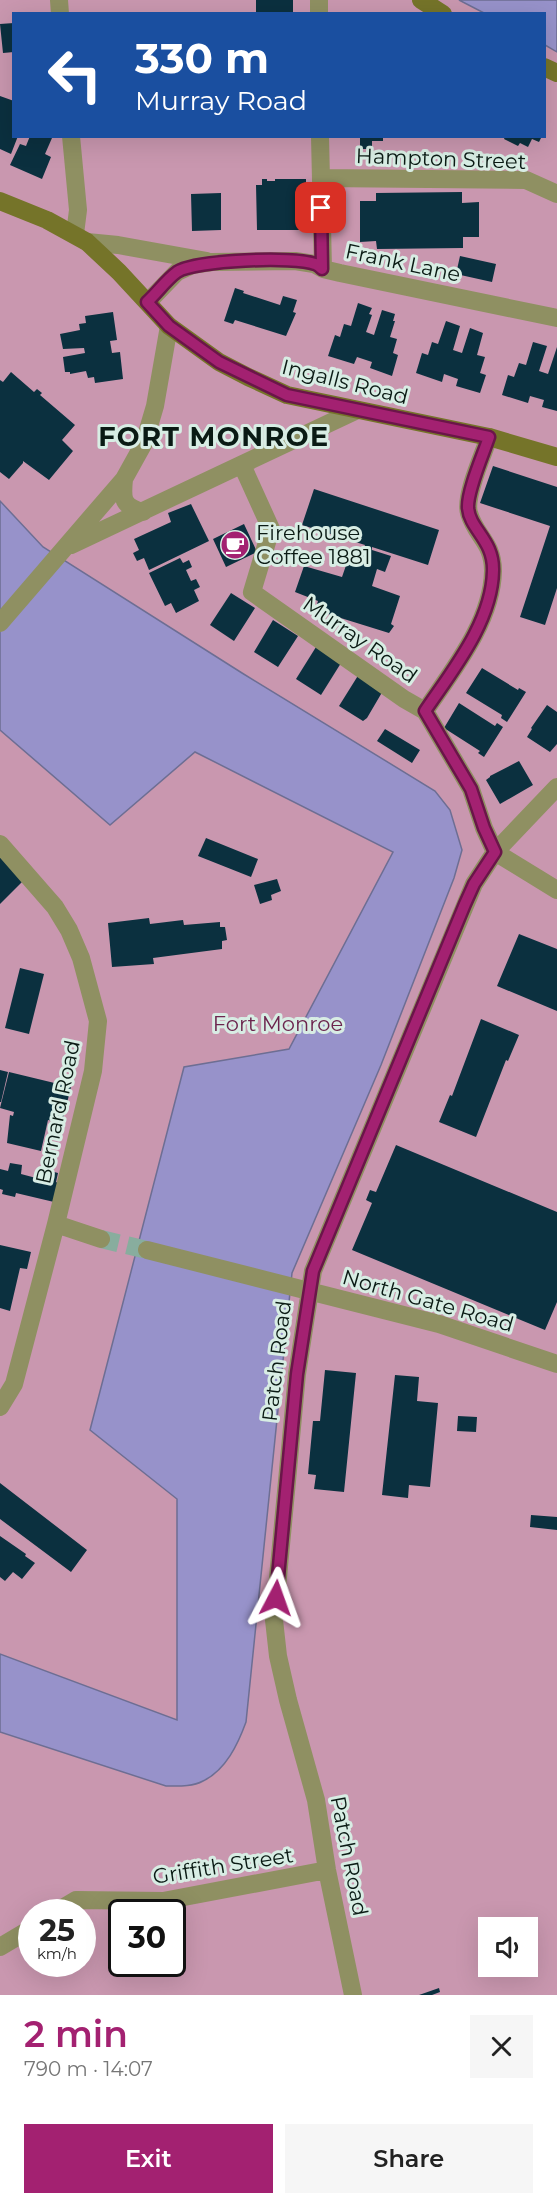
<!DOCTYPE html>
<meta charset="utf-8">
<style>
body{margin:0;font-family:Montserrat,sans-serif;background:#f6f6f6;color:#222;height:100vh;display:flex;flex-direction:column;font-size:22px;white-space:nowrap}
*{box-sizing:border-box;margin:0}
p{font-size:20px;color:#767676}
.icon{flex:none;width:33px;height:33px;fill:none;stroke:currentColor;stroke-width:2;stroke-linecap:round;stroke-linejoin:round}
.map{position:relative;height:1995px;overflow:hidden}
.sheet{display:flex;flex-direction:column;background:#fff;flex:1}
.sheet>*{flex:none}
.guide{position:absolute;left:12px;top:12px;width:534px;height:126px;border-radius:0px;box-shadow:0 6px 24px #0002;background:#1a4fa0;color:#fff;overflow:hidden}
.tools{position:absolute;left:478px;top:1917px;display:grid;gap:12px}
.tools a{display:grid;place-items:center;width:60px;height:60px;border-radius:0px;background:#fff;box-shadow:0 6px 24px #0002;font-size:30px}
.speed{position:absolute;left:18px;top:1899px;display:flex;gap:12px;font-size:30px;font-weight:700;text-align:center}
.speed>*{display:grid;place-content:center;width:78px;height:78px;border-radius:50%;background:#fff;box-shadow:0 6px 24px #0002;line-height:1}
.speed small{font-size:15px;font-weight:400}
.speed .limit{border:3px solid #111;border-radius:9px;background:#fff;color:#111}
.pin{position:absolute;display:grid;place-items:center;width:51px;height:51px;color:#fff;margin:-26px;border-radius:12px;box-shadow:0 3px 9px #0006}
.me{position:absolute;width:66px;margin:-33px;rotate:4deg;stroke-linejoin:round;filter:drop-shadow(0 0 4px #0008)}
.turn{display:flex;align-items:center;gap:21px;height:126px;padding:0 24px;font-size:27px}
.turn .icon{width:78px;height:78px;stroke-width:2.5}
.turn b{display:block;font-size:42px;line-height:51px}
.round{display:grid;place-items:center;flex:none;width:63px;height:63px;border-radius:0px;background:#f6f6f6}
.summary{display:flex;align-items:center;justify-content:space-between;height:102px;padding:0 24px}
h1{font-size:36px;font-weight:600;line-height:45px;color:#a32171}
.action{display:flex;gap:12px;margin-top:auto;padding:12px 24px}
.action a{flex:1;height:69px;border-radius:0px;background:#a32171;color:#fff;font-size:24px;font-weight:600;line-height:69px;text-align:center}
.action a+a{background:#f6f6f6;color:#222}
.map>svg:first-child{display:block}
.green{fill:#c997af;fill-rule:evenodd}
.water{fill:#9792ca;stroke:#6d6e93;stroke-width:1.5}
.building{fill:#0b303f}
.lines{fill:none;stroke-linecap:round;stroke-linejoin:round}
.street-tunnel{stroke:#88ad9e;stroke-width:18;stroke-dasharray:18 9;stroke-linecap:butt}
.street{stroke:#8f9062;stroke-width:18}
.secondary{stroke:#757429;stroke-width:18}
.route-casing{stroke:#6a1549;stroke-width:15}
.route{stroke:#a32171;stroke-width:10}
.labels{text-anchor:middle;stroke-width:6;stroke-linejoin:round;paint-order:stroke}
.street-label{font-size:21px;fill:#0a1a14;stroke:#d8ede4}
.poi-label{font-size:21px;fill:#0a1a14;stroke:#d8ede4;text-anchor:start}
.park-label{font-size:21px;fill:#6c254e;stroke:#d8ede4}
.district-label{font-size:27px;font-weight:bold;letter-spacing:1.5px;fill:#0a1a14;stroke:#d8ede4}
</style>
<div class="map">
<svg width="557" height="1995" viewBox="0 0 557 1995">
<rect width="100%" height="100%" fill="#a8d2c0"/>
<path class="green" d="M0,0H557V1995H0ZM14,14H544V136H14ZM32,1912H82V1964H32ZM122,1912H172V1964H122ZM489,1928H528V1966H489Z"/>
<path class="water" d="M459,0H557V52L545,45L544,14L484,13Z
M0,501L43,547L242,673L435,791L450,810L462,850L454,878L381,1065L292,1273L246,1722C238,1744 226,1770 203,1781C192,1787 178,1786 166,1786L0,1732V1654L177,1720V1499L90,1430L184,1067L289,1049L393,852L195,752L110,825L0,730Z"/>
<path class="building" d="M256,0H293V14H256Z
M14,23V52L3,53L0,24Z
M0,96L14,101V136H18L11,154L0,149Z
M30,136L52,138L45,154L51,157L42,179L10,165L20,144L26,146Z
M360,136H383V141H372V149H360Z
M505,136H542L539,142L532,139L528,147L520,143L518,146L504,139Z
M262,179H267V181H275V179H306V230H257L256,185H262Z
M462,192V203L479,202V237H463V248L377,249L376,241L360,242V201H376V193Z
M221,193V230L192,231L191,194Z
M460,256L496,264L492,282L456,274Z
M235,288L244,291L243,293L280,305L283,296L297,300L293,312L296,313L286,336L235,320L233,324L224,321Z
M358,303L372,308L369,314L372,315L366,332L374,335L382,310L395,314L393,321H395L390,337L397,339L393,353L398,355L392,376L370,368L372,362L357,357L354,364L328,356L335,335L340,337L344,324L351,326Z
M113,312L117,340L110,341L112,353L120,352L123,379L95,383L94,377L88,378L86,371L70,374V372H65L63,357L85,353L84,348L63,349L60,334L80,330L79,324L86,323L85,316Z
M446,321L460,326L453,350L462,353L470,328L483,333L477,355L485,357L480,373L486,375L480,393L456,386L458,379L444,374L442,382L416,373L422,353L428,355L432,342L438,344Z
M533,342L547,346L539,371L548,374L557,347V411L542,407L544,400L530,396L528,403L502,395L508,375L514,377L519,363L526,365Z
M11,372L34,392L37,389L42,393L40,395L75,425L62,440L73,451L49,480L23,461V463L9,479L0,472V380L3,382Z
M493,466L557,487V588L545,625L520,617L550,526L480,503Z
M314,489L439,530L428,565L372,547V550L391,556L385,572L377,569L372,586L400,596L391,624L394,626L389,633L315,610L318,601L295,592L304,566L342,577L351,551L362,554L365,545L302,525Z
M191,504L209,541L149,570L144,558L137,561L133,553L139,550L134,539L171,522L168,513Z
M244,524L257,552L226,567L213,539Z
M180,558L183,563L189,560L192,567L186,570L191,581L196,579L200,587L194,590L199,601L176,613L171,603L165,606L149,573Z
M231,593L255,608L234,641L210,625Z
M273,620L298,636L278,667L254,652Z
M316,647L341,663L321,695L296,679Z
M482,668L518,690L519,688L526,692L507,722L501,718L502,715L466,693Z
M359,674L384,689L367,718L363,721L339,706Z
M459,703L495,726L497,723L503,727L484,757L478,753L480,751L444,728Z
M547,705L557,712V744L550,752L527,737L532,729L531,728Z
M385,729L420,750L412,763L377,741Z
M519,761L533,785L500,804L486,780L490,777V776Z
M206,838L258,859L251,877L198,856Z
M1,857L23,881L0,904V858Z
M277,879L281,891L271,895L272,900L260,904L254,885Z
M149,918L150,924L183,920L184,925L220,922V927H225L227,940L222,941V949L153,958L154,964L112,967L108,923Z
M519,934L557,949V1011L497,986Z
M20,968L44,974L29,1034L5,1028Z
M481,1019L519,1035L508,1061L506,1060L476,1137L439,1122L450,1095L452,1096Z
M0,1070L8,1072L1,1102H0Z
M9,1072L71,1087L62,1123L48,1120L41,1151L7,1143L10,1115L13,1116L14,1112L0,1108Z
M396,1145L557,1212V1302L545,1330L352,1250L372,1203L366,1200L370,1190L376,1192Z
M10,1163L22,1165L21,1174L36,1178L39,1168L58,1173L56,1182L58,1183L54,1202L16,1193L15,1197L2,1194L3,1190L0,1189V1169L8,1171Z
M0,1245L31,1252L27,1269L20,1268L10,1311L0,1308Z
M325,1370L356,1373L344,1492L314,1489L316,1475L308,1474L313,1421H320Z
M395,1375L419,1377L417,1401L438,1403L430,1487L409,1485L408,1498L382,1495Z
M458,1416L477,1417L476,1432L457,1431Z
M0,1483L87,1550L71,1572L0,1519Z
M531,1515L557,1517V1530L530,1527Z
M0,1536L26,1554L25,1556L35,1563L22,1579L13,1572L5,1581L0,1577Z
M122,1934V1962L120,1963L113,1952L117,1949L111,1941Z
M127,1964H142L132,1971Z
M439,1988L440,1992L432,1995H419Z"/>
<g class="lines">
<path class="street-tunnel" d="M101,1239L147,1250"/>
<path class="street" d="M59,0L60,14
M319,0V14
M71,136L78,210L75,234
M320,136L323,269
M321,178L526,180L557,194
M87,242L118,245L207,261
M148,302L177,272L192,265L212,262L295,261L314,264L323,269L340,273L557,318
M242,465L271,529L252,592L404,699L425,711L471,789L484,828L495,852L557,890
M124,479C122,499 122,506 143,512
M71,545L357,410
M0,623L124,479L144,443L155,406L169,326
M425,711C452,671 492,622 493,571C493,542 476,537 469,513C464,496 483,455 489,437
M0,844L55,907L69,930L81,958L98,1021L93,1071L56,1224L14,1384L0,1407
M56,1224L101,1239
M147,1250L439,1324L557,1364
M56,1912L76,1900L163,1901L327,1870
M0,1947L32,1928
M353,1995L327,1870L316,1800L288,1700L278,1656L274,1620L297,1374L313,1271L474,884L495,852L557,787"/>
<path class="secondary" d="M421,0L443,14
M544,67L557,73
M0,201L47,220L87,242L119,272L169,326L219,362L248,377L287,395L489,437L557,457"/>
</g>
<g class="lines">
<g class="route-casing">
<path id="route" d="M276,1598L297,1374L313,1271L465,904L474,884L495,852L484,828L471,789L425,711C452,671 492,622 493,571C494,540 470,530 468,508C467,491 483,455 489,437L287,395L219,362L169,326L147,302C157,293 166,280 177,272C195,260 295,256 315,264C318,265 320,267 322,269L321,208"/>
</g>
<use href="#route" class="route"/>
</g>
<defs>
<g id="cafe-disc" transform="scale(1.5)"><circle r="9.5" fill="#a32171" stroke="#d8ede4"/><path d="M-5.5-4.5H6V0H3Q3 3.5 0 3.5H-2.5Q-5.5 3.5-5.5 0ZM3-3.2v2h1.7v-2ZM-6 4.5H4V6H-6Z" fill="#fff"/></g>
</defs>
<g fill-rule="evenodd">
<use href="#cafe-disc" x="235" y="545"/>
</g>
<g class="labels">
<g class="street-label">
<text transform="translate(441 159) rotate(2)" y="7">Hampton Street</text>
<text transform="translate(403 263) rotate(12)" y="7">Frank Lane</text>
<text transform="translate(345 382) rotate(14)" y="7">Ingalls Road</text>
<text transform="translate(360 640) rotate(35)" y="7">Murray Road</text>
<text transform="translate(58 1112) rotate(-78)" y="7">Bernard Road</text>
<text transform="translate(428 1301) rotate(16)" y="7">North Gate Road</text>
<text transform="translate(277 1361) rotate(-83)" y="7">Patch Road</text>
<text transform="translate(349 1856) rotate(79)" y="7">Patch Road</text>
<text transform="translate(223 1866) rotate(-9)" y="7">Griffith Street</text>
</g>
<g class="poi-label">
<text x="256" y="540">Firehouse<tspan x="256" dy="24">Coffee 1881</tspan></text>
</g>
<g class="park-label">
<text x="278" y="1031">Fort Monroe</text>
</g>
<g class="district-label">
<text x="214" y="446">FORT MONROE</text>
</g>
</g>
</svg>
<div class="tools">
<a><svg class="icon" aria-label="sound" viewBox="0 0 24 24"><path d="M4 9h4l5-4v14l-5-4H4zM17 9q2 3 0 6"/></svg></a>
</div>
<div class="speed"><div>25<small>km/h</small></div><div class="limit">30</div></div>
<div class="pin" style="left:321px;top:208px;background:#d93025"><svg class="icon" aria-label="arrive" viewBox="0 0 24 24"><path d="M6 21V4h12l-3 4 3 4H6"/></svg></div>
<svg class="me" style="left:276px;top:1598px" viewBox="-20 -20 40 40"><path d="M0-17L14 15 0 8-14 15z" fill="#a32171" stroke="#fff" stroke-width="4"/></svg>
<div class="guide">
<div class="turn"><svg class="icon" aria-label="left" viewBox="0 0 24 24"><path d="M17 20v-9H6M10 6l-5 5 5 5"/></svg><div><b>330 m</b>Murray Road</div></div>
</div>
</div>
<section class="sheet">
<div class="summary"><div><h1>2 min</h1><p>790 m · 14:07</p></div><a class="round"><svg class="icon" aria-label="close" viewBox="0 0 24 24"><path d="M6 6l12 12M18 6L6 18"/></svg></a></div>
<div class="action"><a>Exit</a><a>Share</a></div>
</section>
